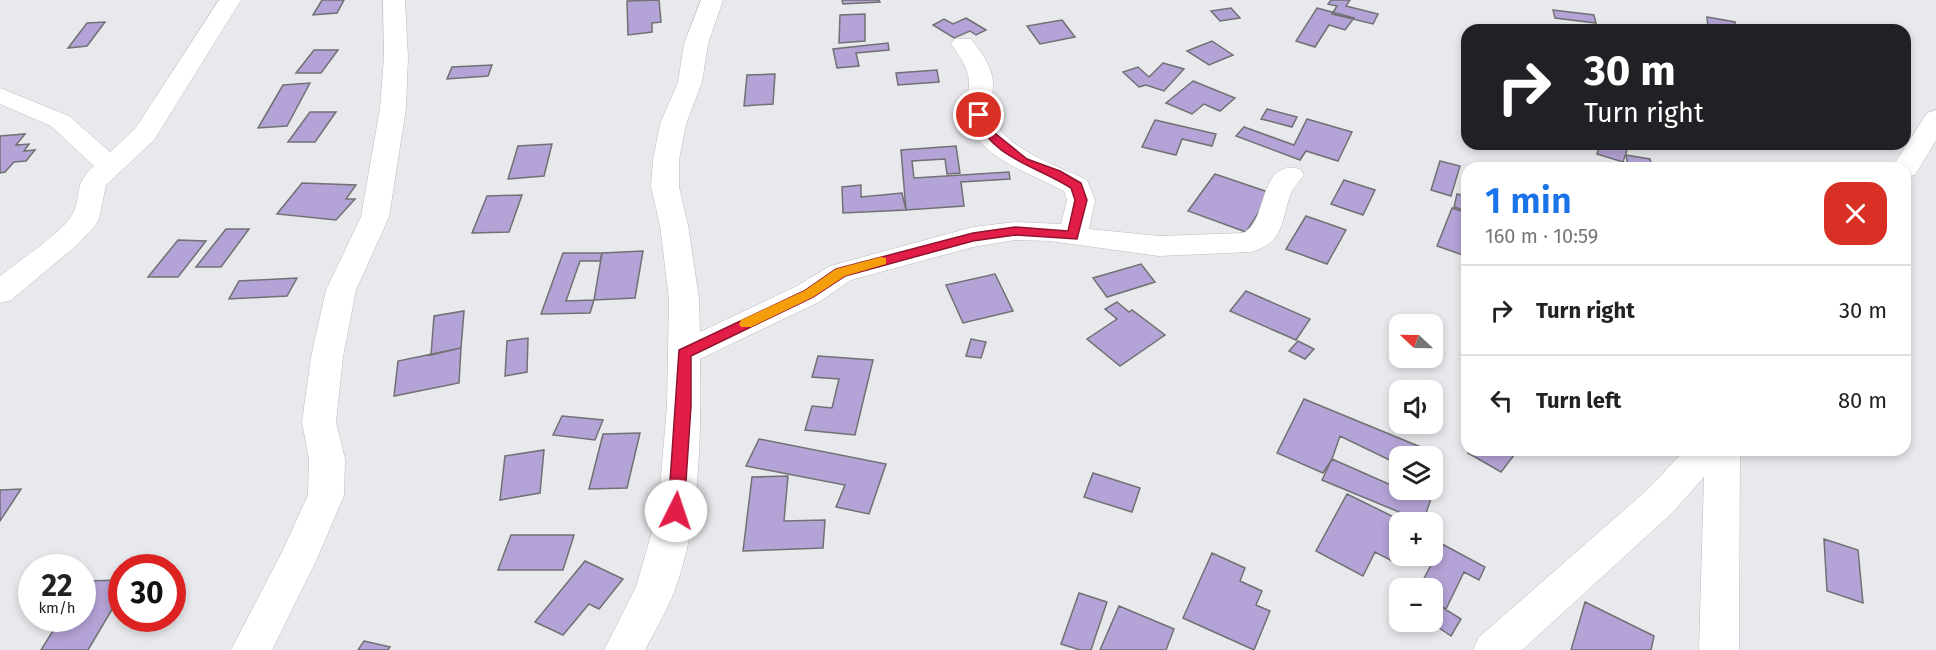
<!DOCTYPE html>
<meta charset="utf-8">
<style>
body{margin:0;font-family:"Fira Sans",sans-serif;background:#f6f6f6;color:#222;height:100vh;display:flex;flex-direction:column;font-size:22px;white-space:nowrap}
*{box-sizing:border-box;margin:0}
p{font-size:20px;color:#767676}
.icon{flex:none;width:33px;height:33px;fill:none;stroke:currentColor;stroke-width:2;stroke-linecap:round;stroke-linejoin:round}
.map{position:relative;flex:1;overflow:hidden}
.side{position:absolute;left:1461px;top:162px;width:450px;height:294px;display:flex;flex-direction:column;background:#fff;border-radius:18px;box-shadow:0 3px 9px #0003}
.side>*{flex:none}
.top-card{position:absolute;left:1461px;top:24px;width:450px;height:126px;border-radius:18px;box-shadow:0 3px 9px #0003;background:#202124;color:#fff;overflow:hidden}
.needle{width:39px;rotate:292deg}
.fabs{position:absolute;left:1389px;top:314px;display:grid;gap:12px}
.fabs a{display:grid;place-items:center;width:54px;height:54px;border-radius:12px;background:#fff;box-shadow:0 3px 9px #0003;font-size:30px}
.speed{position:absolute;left:18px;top:554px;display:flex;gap:12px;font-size:30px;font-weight:700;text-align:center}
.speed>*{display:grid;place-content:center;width:78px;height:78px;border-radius:50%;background:#fff;box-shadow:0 3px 9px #0003;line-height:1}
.speed small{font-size:15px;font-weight:400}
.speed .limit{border:9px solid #d22;background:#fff;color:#111}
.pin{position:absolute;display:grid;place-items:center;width:51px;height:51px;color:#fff;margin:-26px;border:3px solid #fff;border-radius:50%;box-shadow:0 2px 6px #0007}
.me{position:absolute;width:66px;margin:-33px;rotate:4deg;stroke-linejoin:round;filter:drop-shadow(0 0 4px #0008)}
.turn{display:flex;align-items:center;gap:21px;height:126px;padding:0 24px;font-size:27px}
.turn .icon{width:78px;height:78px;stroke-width:2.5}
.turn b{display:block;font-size:42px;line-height:51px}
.round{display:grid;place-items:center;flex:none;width:63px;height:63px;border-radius:18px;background:#f6f6f6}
.overview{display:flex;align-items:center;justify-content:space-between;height:102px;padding:0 24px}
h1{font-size:36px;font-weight:600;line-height:45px;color:#1a73e8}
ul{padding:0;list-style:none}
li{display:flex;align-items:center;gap:18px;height:90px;padding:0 24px;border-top:2px solid #e0e0e0}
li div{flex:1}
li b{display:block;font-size:22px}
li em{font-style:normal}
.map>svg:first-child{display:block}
.building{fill:#b4a3d6;stroke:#717073;stroke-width:1.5}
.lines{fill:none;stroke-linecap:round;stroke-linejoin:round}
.street-casing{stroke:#bbbcbf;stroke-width:1}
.street{fill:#fff;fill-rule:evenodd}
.route{fill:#e11d48;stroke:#92132f;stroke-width:1.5}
.slow{fill:#f59e0b}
</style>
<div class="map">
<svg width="1936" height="650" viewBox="0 0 1936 650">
<rect width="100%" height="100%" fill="#e8e9ec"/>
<path class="building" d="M322,0H344L337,13L313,15Z
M659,0L661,22L652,23V32L628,35L627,1Z
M842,0H879L880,2L843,4Z
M1331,0H1350L1346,6L1378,14L1373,24L1332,14L1337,6L1328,4Z
M1231,8L1240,18L1220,21L1211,11Z
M1317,8L1354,18L1345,30L1329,25L1315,47L1296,41Z
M1553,10L1594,15L1596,23L1555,18Z
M865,14V41L839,43L840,15Z
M1707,17L1735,22V30L1708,28Z
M966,18L986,30L976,35L970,31L954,38L933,25L944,19L953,24Z
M1062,20L1075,37L1040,44L1027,26Z
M105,22L87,46L68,48L87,23Z
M1212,41L1233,55L1209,65L1187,51Z
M888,43L889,50L856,53L859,66L837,68L833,49Z
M314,50H338L321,73H296Z
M1163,63L1184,69L1164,91L1146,85L1139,87L1123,72L1138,67L1149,77Z
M492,65L488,76L447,79L452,67Z
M937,70L939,82L898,85L896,73Z
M775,74L773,104L744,106L747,75Z
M1193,81L1235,98L1220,111L1204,104L1192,114L1166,103Z
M310,83L287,126L258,128L283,85Z
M1267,109L1297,117L1292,127L1261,119Z
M310,112H336L315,142H288Z
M1307,119L1352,132L1338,161L1306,151L1300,160L1236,136L1244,127L1294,145Z
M1155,120L1216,134L1212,146L1182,139L1176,155L1142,147Z
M25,134L16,145L29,144L24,151L35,150L26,161L14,162L5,172L0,173V136Z
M552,144L544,176L508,179L518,146Z
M1600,144H1629L1623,162L1597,154Z
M956,146L960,173L947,174L945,159L912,161L914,178L1009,172L1010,179L961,182L964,206L906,210L901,150Z
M1626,155L1650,159L1652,168L1628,166Z
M1440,161L1460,166L1451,196L1431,190Z
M1215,174L1271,193L1246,232L1188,211Z
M1344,180L1375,190L1363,215L1331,204Z
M302,183L356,185L346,199H355L336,220L277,214Z
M861,185V197L902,193L906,210L843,213L842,187Z
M1457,194L1467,196V211L1454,207Z
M522,195L509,232L472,233L487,196Z
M1452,208L1467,213V242L1463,255L1437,246Z
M1306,216L1346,230L1327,264L1286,249Z
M226,229H249L221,267H196Z
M178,240L206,241L178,277H148Z
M643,251L635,298L594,300L602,253Z
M563,253H602L600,261H580L566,301L594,300L590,313L541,314Z
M1141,264L1155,282L1107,297L1093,278Z
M995,274L1013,311L963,323L946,285Z
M297,278L287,296L229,299L239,281Z
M1246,291L1310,319L1296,340L1230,311Z
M1117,302L1129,312L1132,310L1165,335L1120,366L1087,339L1117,319L1105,309Z
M464,311L461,348L431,355L434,316Z
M528,338L527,372L505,376L507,341Z
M971,339L986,342L981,358L966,356Z
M1298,341L1314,349L1305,359L1289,351Z
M461,348L459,383L394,396L398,361Z
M818,356L873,360L855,435L805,430L812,406L832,408L839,379L812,377Z
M1304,399L1428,450L1426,456H1400V465L1340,436L1332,459L1323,473L1277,453Z
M562,416L603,420L595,440L553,435Z
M640,433L627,488L589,489L603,434Z
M759,439L886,464L869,514L836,507L845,485L746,466Z
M544,450L540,493L500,500L505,456Z
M1471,450H1518L1501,472L1468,453Z
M1332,459L1400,489H1432V479L1437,481L1423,522L1322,480Z
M1093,473L1140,488L1132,512L1084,497Z
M788,476L784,521L825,520L823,548L743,551L752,477Z
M21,489L0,521V490Z
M1347,494L1404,522H1400V555H1402L1398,564L1375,552L1363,576L1316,551Z
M511,535H574L563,570H498Z
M1824,539L1858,550L1863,603L1827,591Z
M1442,544L1485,567L1479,580L1464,572L1446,609L1432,601V588H1419Z
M1212,553L1245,568L1240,581L1262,591L1256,605L1270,611L1254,650L1183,618Z
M585,561L623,579L599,609L589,604L563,635L535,622Z
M122,580V606H114L88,650H41L61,618H82L84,581Z
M1079,593L1107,602L1091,650H1080L1061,644Z
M1432,601L1461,619L1451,636L1429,621H1432Z
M1585,602L1654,636L1651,650H1571Z
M1119,606L1174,629L1166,650H1100Z
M364,641L390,647L388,650H358Z"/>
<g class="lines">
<g class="street-casing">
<path id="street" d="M219,0H241L154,140L106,185L99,219L95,226L77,245L11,300L0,303V276C16,263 63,232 72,215C83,194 72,186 94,166L51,126L0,104V88L69,116L110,152L135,129Z
M383,0H405L408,57L406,108L389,217L356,290L343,357L336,422L345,459L344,495L317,559L272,650H231L283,550L308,495L309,459L302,422L311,357L326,290L361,217L380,108L384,57Z
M701,0H723L708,44L702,82L686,124L679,160V187L688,225L699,299L700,332L797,286L830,266L973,227L1015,222L1061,224L1067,200L1064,191C1031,173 973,157 966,113C965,104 968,95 969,86C970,70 960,56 951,44L955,39H971C981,52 993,67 993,84C993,94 990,103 992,112C997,147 1059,166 1087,180L1095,200L1089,229L1159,236L1244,233C1247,230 1252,227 1254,223C1266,202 1265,160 1300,169L1304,175C1300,180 1295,185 1292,191C1280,218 1287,242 1251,252L1159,256L1050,241L1015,240L973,247L851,280L819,302L700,359C701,434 701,521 674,592C666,612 655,631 645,650H604L636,587L658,511L667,406L669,299L660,225L651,187L653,160L660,124L678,82L684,44Z
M1936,110V140L1915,175L1905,177V168H1892L1927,113Z
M1685,450H1740L1739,650H1699L1704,477L1673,512L1522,650H1473L1479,637L1647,490Z"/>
</g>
<use href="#street" class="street"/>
</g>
<path class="route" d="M979,112L985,115L991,130L1027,159L1060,171L1081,183L1087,200L1077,239L1015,235L973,241L845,276L813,297L691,356V406L684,511L682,516H670L668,511L679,350L804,291L836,269L973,233L1015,227L1068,231L1075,200L1071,188C1035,165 992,159 974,115Z"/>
<path class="slow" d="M881,257L886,258V264L845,276L813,297L751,327H741L739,324L741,320L804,291L836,269Z"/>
</svg>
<div class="fabs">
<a><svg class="needle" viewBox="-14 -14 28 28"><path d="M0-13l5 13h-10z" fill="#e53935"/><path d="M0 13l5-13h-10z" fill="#767676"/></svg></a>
<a><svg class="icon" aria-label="sound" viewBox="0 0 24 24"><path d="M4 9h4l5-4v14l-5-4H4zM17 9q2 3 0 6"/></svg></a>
<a><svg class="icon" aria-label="layers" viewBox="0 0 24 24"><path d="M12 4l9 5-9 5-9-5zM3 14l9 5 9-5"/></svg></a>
<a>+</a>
<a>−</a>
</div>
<div class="speed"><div>22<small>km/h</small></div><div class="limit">30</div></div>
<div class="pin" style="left:979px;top:115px;background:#d93025"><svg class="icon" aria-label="arrive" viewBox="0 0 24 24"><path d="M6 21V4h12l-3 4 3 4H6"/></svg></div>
<svg class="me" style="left:676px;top:511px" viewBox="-20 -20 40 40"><circle r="19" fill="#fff"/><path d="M0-13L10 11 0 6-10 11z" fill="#e11d48"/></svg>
<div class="top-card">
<div class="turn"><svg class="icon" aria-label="right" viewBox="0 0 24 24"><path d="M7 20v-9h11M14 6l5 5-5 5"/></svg><div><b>30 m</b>Turn right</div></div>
</div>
<section class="side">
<div class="overview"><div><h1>1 min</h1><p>160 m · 10:59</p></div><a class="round" style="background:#d93025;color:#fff"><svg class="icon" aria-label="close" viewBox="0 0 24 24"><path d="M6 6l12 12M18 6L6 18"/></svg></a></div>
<ul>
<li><svg class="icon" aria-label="right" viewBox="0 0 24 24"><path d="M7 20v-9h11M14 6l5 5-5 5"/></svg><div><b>Turn right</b></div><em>30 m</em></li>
<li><svg class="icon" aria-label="left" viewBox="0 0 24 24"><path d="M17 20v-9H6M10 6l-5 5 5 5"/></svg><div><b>Turn left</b></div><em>80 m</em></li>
</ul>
</section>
</div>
